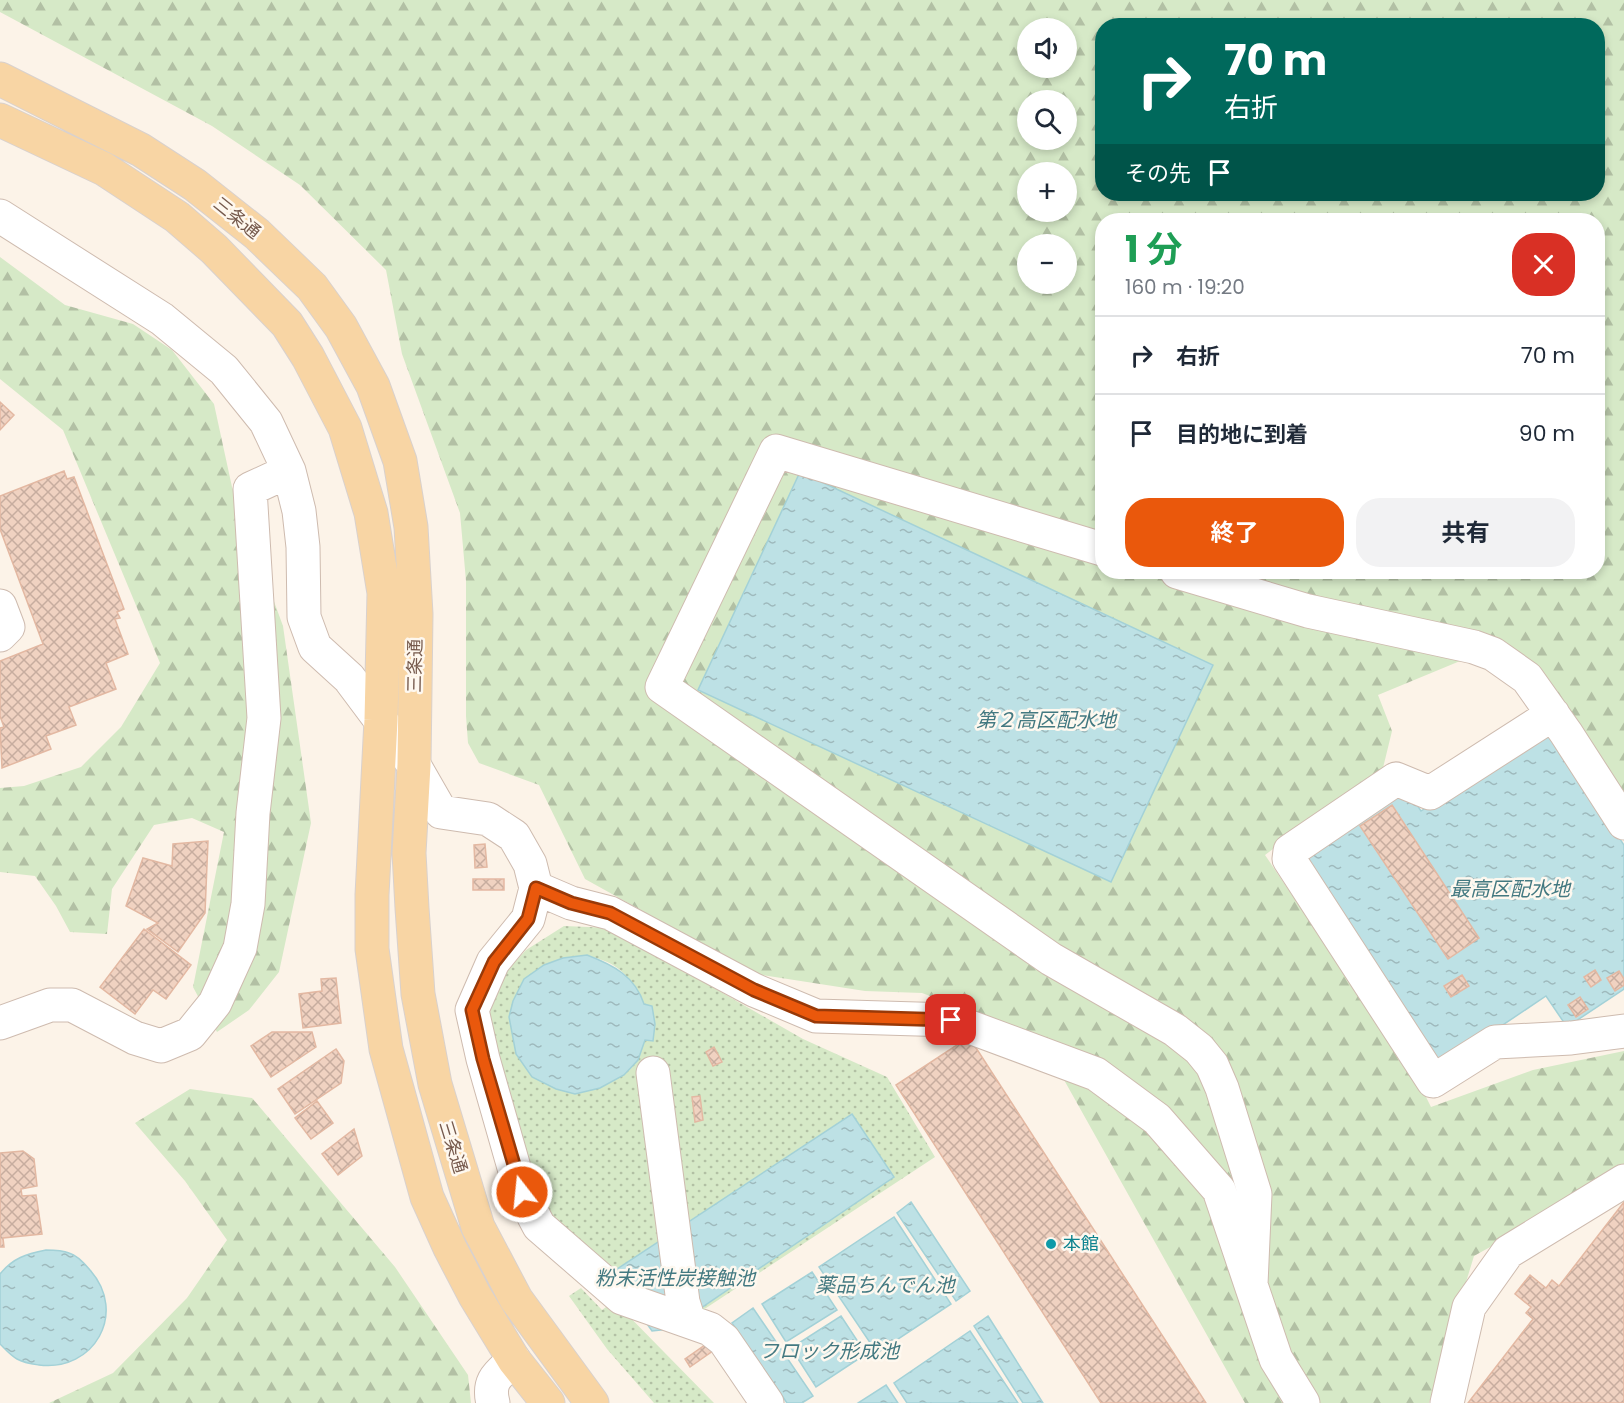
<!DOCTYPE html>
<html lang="ja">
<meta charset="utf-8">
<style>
body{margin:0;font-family:Poppins,"Noto Sans JP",sans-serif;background:#f2f2f3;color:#1f2937;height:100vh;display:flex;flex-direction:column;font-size:22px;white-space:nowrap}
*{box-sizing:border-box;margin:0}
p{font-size:20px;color:#747a83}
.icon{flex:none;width:33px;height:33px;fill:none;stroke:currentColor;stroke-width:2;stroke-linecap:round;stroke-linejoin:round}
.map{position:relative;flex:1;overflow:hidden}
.drawer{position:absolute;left:1095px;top:213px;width:510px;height:366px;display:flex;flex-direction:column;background:#fff;border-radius:24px;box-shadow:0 3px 9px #0003}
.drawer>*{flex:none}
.top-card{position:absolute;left:1095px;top:18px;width:510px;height:183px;border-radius:24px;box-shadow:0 3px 9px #0003;background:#00695c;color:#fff;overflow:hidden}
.fabs{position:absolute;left:1017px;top:18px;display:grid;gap:12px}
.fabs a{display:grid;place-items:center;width:60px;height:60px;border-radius:50%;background:#fff;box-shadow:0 3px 9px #0003;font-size:30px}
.pin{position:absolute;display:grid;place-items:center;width:51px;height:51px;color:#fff;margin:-26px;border-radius:12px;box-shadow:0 3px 9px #0006}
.me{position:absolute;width:66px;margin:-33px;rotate:344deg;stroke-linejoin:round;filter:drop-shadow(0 0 4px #0008)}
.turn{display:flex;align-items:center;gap:21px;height:126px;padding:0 30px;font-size:27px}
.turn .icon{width:78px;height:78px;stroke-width:2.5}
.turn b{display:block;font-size:42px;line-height:51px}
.then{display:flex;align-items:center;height:57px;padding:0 30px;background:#0003;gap:12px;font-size:22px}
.round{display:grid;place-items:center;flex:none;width:63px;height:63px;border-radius:24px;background:#f2f2f3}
.headline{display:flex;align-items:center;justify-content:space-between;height:102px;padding:0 30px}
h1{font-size:36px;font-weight:700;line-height:45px;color:#1e9e55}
.primary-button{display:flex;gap:12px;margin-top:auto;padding:12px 30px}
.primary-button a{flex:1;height:69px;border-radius:24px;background:#ea580c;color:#fff;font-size:24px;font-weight:700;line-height:69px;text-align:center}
.primary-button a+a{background:#f2f2f3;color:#1f2937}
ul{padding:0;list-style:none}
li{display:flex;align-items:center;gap:18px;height:78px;padding:0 30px;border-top:2px solid #e0e1e3}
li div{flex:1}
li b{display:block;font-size:22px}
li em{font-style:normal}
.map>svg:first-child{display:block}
.green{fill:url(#green-dots);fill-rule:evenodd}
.forest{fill:url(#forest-firs);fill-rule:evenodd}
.water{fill:url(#water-ripples);stroke:#a3d1d7;stroke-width:1.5}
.building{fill:url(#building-cross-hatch);stroke:#e3b8a2;stroke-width:1.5}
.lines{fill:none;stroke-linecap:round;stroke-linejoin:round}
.minor-casing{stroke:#cebbaf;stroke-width:35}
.major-casing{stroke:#d9d1cd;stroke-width:35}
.minor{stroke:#fff;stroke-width:33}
.major{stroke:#f8d5a4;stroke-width:33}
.route-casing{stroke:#983908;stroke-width:15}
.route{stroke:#ea580c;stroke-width:10}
.culture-dot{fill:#0f9aa8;stroke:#fef8ef;stroke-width:2}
.labels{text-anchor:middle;stroke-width:5;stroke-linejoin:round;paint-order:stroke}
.street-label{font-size:18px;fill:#765a4d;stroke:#fef8ef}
.culture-label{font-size:18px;fill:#0d838f;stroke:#fef8ef;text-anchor:start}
.water-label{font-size:20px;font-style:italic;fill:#437981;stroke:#fef8ef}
</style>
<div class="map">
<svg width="1624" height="1403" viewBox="0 0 1624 1403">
<defs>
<pattern id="green-dots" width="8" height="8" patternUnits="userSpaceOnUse" patternTransform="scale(1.5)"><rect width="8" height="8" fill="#d6e9c7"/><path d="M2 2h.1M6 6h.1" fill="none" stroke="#b2c0a4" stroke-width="1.8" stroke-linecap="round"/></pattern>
<pattern id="forest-firs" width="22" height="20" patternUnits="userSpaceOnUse" patternTransform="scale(1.5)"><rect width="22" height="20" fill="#d6e9c7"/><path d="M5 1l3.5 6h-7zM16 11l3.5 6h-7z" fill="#b2c0a4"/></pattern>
<pattern id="water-ripples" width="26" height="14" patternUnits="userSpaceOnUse" patternTransform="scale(1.5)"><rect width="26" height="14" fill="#bde1e5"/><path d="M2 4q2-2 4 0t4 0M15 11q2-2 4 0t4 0" fill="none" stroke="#9eb9bc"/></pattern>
<pattern id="building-cross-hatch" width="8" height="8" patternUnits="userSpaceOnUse" patternTransform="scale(1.5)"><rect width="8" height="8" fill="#f0d2c1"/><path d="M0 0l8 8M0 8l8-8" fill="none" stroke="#c7ad9f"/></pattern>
</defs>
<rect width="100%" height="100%" fill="#fcf3e8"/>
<path class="green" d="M564,926L612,928L654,950L707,984L803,1039L887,1077L935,1157L697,1314L667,1296L627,1279L578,1238L570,1242L539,1200L488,1022L497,981L526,950ZM587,955C595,958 605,960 613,965C635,978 654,1016 653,1041L645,1040C634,1068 626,1074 600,1088L516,1054L509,1017L513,1001L544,965L563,958Z
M581,1288L602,1310L614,1301L714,1403H654L607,1349L569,1296Z"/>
<path class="forest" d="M0,0H1624V801L1558,700L1506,642L1378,695L1392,731L1383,768L1265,855L1418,1081L1431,1107L1533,1070L1624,1051V1172L1474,1256L1429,1403H1245L1040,1037L922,993L865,991L756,974L585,879L539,785L479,763L468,743L466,716V581L460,513L402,354L386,270L300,185L212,126L0,12ZM1102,26H1598V194H1102ZM1028,28H1066V68H1028ZM1028,100H1066V140H1028ZM1028,172H1066V212H1028ZM1102,220H1598V572H1102ZM1028,244H1066V284H1028Z
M0,257L65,305L133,324L172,350L214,404L232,487L283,626L311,823L279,972L249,1010L217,1032L193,987L224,832L192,818L154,825L112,889L107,934L70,932L56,906L35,876L0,872V788L24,786L81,767L121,727L160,663L63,430L0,379Z
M190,1089L252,1098L395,1267L468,1375L471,1403H49L113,1373L187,1298L227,1240L185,1181L135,1123Z"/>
<path class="water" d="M800,472L1213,665L1111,882L698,690Z
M1546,728L1624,845V989L1567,1027L1546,996L1440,1067L1297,854L1403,784L1421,811Z
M587,955C613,965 635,976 644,1004L652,1006L655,1024L653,1041L645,1040L638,1060L624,1075L600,1088L575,1094L556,1089L532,1077L516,1054L509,1017L513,1001L524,979L544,965L563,958Z
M852,1114L894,1177L670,1329L652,1331L611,1273Z
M911,1202L970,1291L956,1301L897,1213Z
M894,1217L951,1304L877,1353L819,1267Z
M46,1250C53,1250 62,1250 69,1253C77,1255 85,1264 90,1270C128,1313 94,1372 39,1365C32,1364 24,1363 17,1359C11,1356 5,1349 0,1344V1274C13,1258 26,1254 46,1250Z
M812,1272L837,1310L786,1342L762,1304Z
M753,1308L813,1396L802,1403H787L732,1323Z
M841,1316L866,1354L816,1387L791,1348Z
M988,1316L1043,1403H1023L974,1326Z
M970,1331L1018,1403H907L894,1383Z
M886,1385L898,1403H858Z"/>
<path class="building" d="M0,402L14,415L0,430Z
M64,471L67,479L74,477L124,609L117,612L120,618L115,619L128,654L106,663L116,689L69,707L76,725L46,736L51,749L2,768L0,728L4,727L0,716V661L43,644L0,529V496Z
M1392,805L1479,938L1448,959L1360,826Z
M208,841L205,913L178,952L147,929L158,923L126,906L143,858L172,866L173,844Z
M485,844L487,867L475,868L474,845Z
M473,879H504V890H473Z
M144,929L191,965L166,999L153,990L135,1014L100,987Z
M1595,970L1601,980L1591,987L1584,977Z
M1619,971L1624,979V985L1615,991L1607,978Z
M1462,975L1469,986L1451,997L1444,986Z
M336,978L341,1023L303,1028L299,994L322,991L321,979Z
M1580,997L1588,1009L1576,1017L1568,1005Z
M272,1032H312L316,1047L271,1077L251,1046Z
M969,1037L1206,1403H1101L896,1085Z
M714,1047L722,1062L713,1066L706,1052Z
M336,1049L344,1061L341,1083L295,1114L278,1089Z
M700,1096L703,1120L695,1122L692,1097Z
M317,1101L333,1123L311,1139L295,1118Z
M354,1129L362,1156L338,1175L322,1154Z
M23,1151L34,1159L37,1186L21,1189L22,1196L36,1195L42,1234L3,1238L4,1247H0V1153Z
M1624,1202V1403H1468L1533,1319L1526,1313L1531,1307L1515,1294L1530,1275L1546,1288L1552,1280L1559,1286Z
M712,1340L717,1348L690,1367L685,1359Z"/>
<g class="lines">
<g class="minor-casing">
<path id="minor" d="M0,216L162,319L224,370L266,422L289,471L299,511L303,547L304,617L315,647L349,678L414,765L441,812L488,819L514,836L530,864L536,888L528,919L493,962L472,1010L483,1059L521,1192L539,1226L622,1298L710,1329L724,1340L767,1403
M1102,549L776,451L662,687L1051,959L1175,1030L1199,1049L1212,1065L1222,1088L1255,1194L1251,1284
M1177,572L1308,611L1474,647L1493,654L1527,678L1566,733L1624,823
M0,606L8,627L0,635
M1553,714L1430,793L1396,779L1290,851L1289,859L1433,1081L1495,1042L1571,1038L1624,1031
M536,888L571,903L610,913L754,990L816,1016L951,1020L1096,1074L1157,1119L1219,1190L1276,1359L1303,1403
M0,1023L50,1005H72L135,1038L161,1046L190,1034L215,1003L240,948L248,904L253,813L264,718L250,489L289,471
M653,1073L683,1302L689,1321
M493,1403C487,1380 499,1374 514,1360
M1447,1403L1469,1307L1508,1252L1624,1181"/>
</g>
<g class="major-casing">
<path id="major" d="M0,79L141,150L195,185L257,234L312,287L341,327L373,386L400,461L411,527L416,614L414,765L409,853L412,908L418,994L435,1084L478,1227L516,1299L592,1403
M0,120L104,169L177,217L214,249L287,324L308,357L345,428L371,513L384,593L381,720L372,895V949L386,1049L427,1197L450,1248L475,1296L514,1360L548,1403"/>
</g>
<use href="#minor" class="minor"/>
<use href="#major" class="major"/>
</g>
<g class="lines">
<g class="route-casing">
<path id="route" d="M522,1192L483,1059L472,1010L494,962L528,919L536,888L571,903L610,913L754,990L816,1016L951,1020"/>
</g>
<use href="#route" class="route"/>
</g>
<circle class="culture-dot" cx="1051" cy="1244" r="6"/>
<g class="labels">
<g class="street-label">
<text transform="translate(237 218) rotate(39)" y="6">三条通</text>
<text transform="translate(415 666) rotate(-89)" y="6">三条通</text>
<text transform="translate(453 1147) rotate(73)" y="6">三条通</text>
</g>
<g class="culture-label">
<text x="1063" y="1250">本館</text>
</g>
<g class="water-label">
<text x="1046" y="727">第２高区配水地</text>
<text x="1510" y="896">最高区配水地</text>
<text x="675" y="1285">粉末活性炭接触池</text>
<text x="885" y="1292">薬品ちんでん池</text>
<text x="829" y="1358">フロック形成池</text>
</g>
</g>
</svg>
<div class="fabs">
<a><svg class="icon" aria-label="sound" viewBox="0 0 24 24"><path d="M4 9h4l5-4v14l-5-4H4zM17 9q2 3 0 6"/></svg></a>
<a><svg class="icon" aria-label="search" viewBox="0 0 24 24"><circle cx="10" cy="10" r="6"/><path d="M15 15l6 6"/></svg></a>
<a>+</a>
<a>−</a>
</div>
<div class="pin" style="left:951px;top:1020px;background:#d93025"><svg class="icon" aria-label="arrive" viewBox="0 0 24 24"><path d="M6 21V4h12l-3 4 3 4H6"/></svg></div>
<svg class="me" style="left:522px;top:1192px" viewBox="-20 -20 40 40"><circle r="17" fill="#ea580c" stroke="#fff" stroke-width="3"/><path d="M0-11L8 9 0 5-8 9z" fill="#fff"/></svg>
<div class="top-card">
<div class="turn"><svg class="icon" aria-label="right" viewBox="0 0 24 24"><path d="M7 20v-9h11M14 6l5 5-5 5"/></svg><div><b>70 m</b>右折</div></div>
<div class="then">その先<svg class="icon" aria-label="arrive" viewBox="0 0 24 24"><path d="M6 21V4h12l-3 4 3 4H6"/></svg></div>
</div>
<section class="drawer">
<div class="headline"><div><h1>1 分</h1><p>160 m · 19:20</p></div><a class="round" style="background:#d93025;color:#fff"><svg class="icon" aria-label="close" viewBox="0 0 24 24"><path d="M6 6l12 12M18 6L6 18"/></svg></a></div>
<ul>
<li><svg class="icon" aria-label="right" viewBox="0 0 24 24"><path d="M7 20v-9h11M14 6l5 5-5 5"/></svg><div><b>右折</b></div><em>70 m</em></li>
<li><svg class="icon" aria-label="arrive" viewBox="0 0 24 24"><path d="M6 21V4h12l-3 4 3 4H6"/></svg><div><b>目的地に到着</b></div><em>90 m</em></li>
</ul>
<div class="primary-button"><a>終了</a><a>共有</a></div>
</section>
</div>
